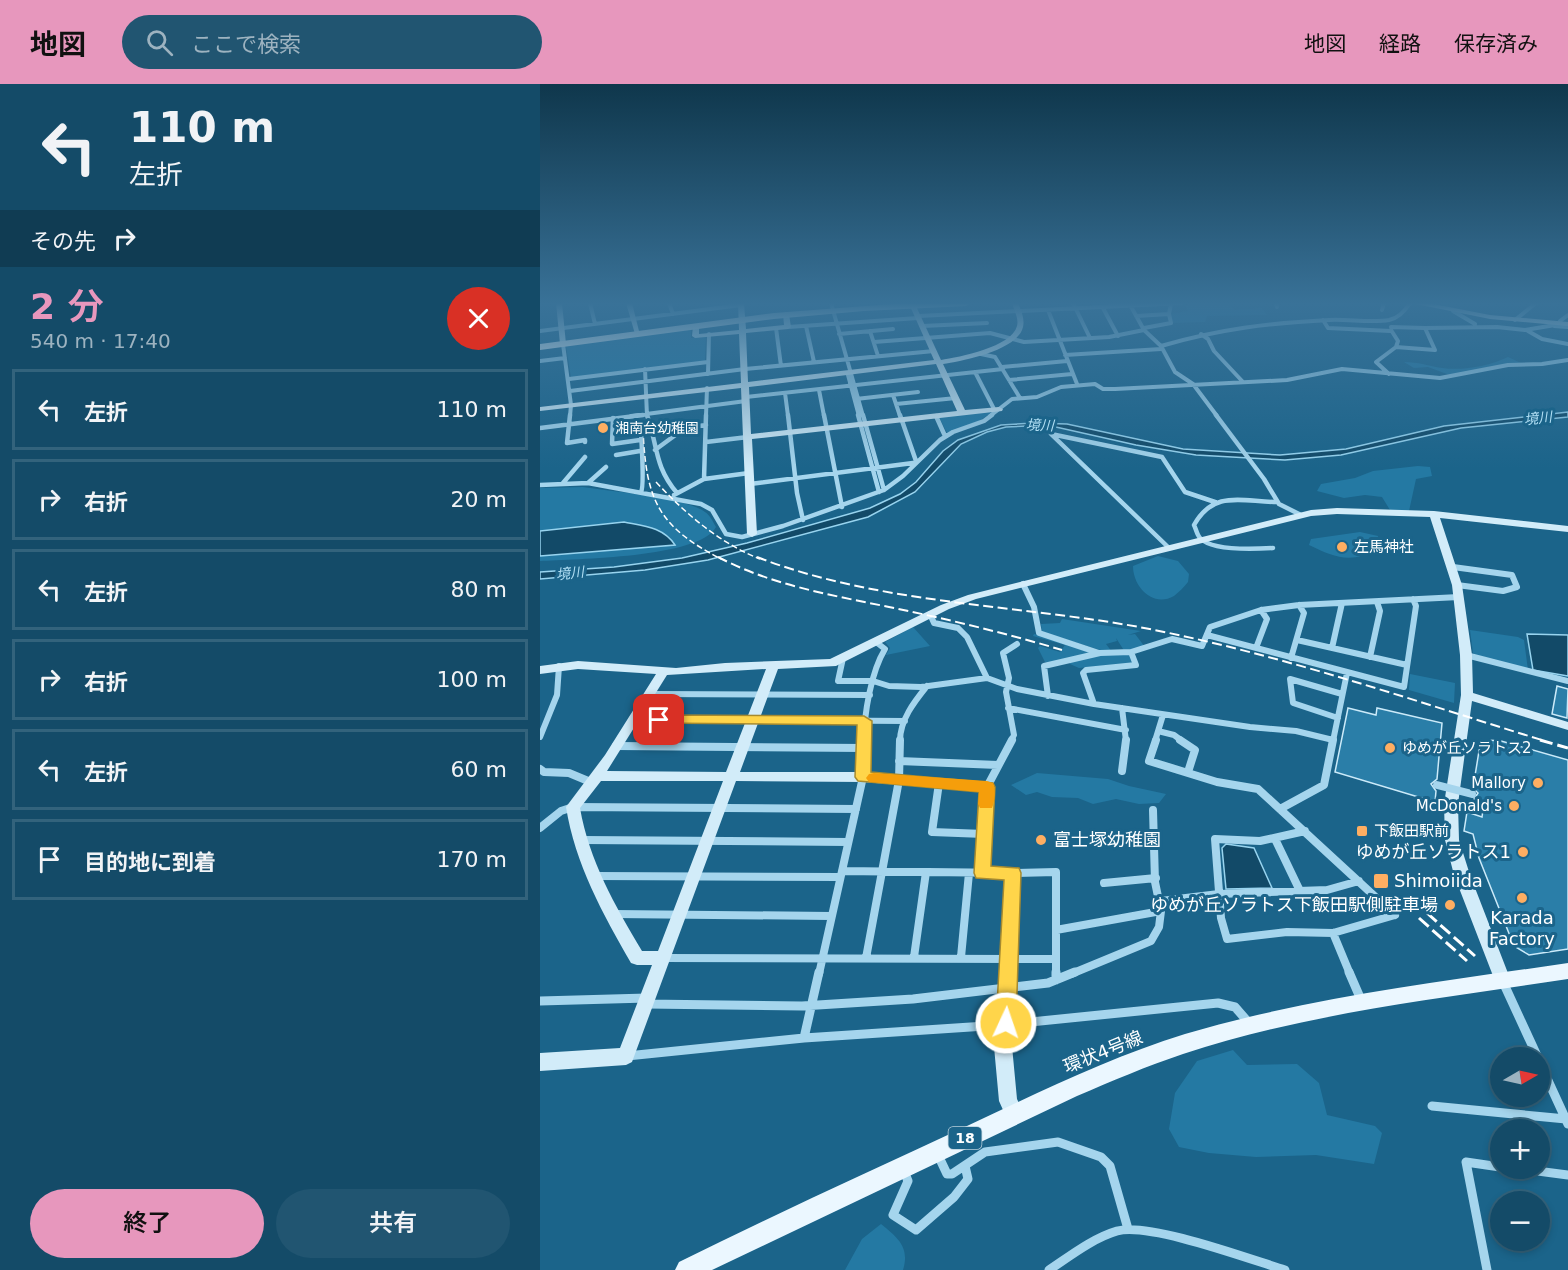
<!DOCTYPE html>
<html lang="ja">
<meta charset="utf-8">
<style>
body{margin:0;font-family:"DejaVu Sans","Noto Sans JP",sans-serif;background:#215571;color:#f1f3f6;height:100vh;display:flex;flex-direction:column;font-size:22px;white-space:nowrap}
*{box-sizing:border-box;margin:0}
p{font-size:20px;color:#9db3c0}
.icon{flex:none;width:33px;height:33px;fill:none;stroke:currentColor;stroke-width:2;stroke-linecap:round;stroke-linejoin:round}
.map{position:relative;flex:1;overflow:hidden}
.drawer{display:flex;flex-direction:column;background:#144b68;width:540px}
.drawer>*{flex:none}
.hud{background:#144b68;color:#f1f3f6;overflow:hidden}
.needle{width:39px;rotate:81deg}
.fabs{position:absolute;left:950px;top:963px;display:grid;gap:12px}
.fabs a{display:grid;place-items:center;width:60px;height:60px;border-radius:50%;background:#144b68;box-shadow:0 3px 9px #0003,0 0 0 2px #33637c;font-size:30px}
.pin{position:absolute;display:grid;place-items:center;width:51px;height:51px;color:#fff;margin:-26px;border-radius:12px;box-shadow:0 3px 9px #0006}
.me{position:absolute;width:66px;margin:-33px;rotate:3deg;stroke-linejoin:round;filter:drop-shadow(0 0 4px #0008)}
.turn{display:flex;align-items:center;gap:21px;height:126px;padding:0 30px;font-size:27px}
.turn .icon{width:78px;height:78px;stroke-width:2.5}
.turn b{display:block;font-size:42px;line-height:51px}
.then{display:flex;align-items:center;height:57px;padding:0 30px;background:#0003;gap:12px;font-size:22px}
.round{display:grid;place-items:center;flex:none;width:63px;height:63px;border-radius:32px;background:#215571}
.overview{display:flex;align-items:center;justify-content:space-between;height:102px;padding:0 30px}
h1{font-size:36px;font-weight:600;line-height:45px;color:#e797bd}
.action{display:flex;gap:12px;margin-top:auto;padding:12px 30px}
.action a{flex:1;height:69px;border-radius:36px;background:#e797bd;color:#111;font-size:24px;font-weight:600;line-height:69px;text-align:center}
.action a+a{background:#215571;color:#f1f3f6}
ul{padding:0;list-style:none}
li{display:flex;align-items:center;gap:18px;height:81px;margin:0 12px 9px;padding:0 18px;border:3px solid #33637c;border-radius:0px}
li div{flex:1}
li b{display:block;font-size:22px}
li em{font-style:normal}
header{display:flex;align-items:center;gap:36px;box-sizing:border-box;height:84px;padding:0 30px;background:#e797bd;color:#111}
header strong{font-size:28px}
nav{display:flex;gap:33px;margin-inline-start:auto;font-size:21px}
.search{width:420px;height:54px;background:#215571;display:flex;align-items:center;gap:15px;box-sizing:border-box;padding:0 21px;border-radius:33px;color:#9db3c0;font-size:22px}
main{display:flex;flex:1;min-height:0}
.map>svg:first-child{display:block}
.green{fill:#2479a3}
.water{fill:#124a68;stroke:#98d4ef;stroke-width:1.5}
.building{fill:#2a7ea8;stroke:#cbeaf9;stroke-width:1.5}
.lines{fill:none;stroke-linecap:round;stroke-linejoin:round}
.street-far4{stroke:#a5d5ed;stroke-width:4}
.street-far3{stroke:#a5d5ed;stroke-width:4.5}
.street-far2{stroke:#a5d5ed;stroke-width:6}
.street-far1{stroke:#a5d5ed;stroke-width:8}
.street{stroke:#a5d5ed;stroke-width:9}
.secondary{fill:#d2ecf9;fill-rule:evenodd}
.primary{fill:#ebf7ff;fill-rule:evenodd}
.highway{fill:#fff;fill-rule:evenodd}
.rail-far2{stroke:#fff;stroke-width:1.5;stroke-dasharray:6 3;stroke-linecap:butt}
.rail-far1{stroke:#fff;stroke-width:2;stroke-dasharray:10 4.5;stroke-linecap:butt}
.rail{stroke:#fff;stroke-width:3;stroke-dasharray:13 5;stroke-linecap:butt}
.street-bridge{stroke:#a5d5ed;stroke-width:8}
.route{fill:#ffd54a;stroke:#a68a30;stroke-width:1.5}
.slow{fill:#f59e0b}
.poi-dot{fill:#feae62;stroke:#1b648a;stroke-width:2}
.labels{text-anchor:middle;stroke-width:6;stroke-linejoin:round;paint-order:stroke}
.far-water-label{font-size:14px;font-style:italic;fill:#b1dff4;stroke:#1b648a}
.far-poi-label{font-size:14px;fill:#fff;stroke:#1b648a;text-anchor:start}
.shield{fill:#1b648a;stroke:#bbd0dc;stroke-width:1.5}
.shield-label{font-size:14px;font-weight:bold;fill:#fff}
.poi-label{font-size:15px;fill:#fff;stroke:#1b648a;text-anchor:start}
.near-poi-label{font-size:18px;fill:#fff;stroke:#1b648a;text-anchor:start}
.near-street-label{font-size:18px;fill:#fff;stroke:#1b648a}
</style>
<header>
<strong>地図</strong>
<div class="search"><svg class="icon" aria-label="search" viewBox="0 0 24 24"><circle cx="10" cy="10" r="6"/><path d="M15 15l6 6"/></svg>ここで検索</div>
<nav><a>地図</a><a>経路</a><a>保存済み</a></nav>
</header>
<main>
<section class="drawer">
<div class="hud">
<div class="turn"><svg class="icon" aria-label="left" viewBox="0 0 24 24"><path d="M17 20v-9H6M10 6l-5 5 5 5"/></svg><div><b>110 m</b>左折</div></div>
<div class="then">その先<svg class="icon" aria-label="right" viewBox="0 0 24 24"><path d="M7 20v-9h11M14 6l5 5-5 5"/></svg></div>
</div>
<div class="overview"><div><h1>2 分</h1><p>540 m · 17:40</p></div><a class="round" style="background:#d93025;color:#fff"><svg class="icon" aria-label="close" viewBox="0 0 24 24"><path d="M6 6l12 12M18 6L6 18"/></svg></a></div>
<ul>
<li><svg class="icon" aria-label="left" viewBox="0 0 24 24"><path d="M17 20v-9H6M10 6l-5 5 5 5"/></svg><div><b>左折</b></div><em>110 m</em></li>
<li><svg class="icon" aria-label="right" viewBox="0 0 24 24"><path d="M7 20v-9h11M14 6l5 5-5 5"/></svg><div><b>右折</b></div><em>20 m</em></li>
<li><svg class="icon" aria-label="left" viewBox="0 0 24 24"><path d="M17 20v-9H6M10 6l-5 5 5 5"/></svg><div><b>左折</b></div><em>80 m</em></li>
<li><svg class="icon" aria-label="right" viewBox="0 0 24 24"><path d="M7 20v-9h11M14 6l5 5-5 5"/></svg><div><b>右折</b></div><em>100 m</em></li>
<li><svg class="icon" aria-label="left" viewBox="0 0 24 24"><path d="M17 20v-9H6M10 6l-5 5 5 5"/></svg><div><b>左折</b></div><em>60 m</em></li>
<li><svg class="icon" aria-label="arrive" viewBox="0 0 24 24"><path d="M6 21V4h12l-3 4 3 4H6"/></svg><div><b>目的地に到着</b></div><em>170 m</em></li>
</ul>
<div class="action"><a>終了</a><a>共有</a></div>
</section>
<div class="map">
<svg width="1028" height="1186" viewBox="0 0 1028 1186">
<rect width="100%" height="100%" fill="#1b648a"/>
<path class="green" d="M650,219H687L695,226L722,224L727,231L667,232L665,238L632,239L631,230L648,227L646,222Z
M151,245V254L166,253L165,277L31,294L26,262Z
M968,273L981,279L917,290H907L888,283L874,284L864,278C878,278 889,282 902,284C923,287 949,282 968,273Z
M454,327L439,337L407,349L399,333Z
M878,382L890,383L892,392L876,395L869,427L850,426L842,413L825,411L804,414L777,407L781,400L815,394L833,387Z
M43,403C68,407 148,414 165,428C170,431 173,438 176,443C160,474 34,475 0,477V404Z
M820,448L838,452L837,464C812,481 794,473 769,461L771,455Z
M618,472L638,477L649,490L648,498C644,503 639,508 634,512C613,524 593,503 593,482Z
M522,535L601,547L588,551L595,550L605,563L585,568L576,554L577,557L566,560L572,568L563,567L502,548L501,540L520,539Z
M373,543L390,562L346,571L350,564L345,558Z
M930,546L978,553L984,556L988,586L938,573L933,569Z
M494,550L527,558L551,569L509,579L505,578L498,564L500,562L520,568L525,561L493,552Z
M564,570L590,571L593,579L539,584L530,580L529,577Z
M870,590L915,599L914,619L869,606Z
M497,689L568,695L589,702L626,710L619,719L599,720L576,715L553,720L538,714L512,713L497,708L486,711L471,701Z
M693,966L707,981L757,980L779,999L787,1031L835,1042L842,1049L834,1080L776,1071L716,1073L669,1069L639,1063L629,1045L635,1009L657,977Z
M341,1140C358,1154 370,1163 363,1186H305L322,1155Z"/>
<path class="water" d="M1028,328V333L921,344L801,371L745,376L656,371L596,361L507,341L466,343L447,348L421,360L375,408L328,433L168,476L105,486L0,495V488L74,483L142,474L207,459L330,424L360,410L376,398L403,367L418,356L461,341L495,339L527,340L643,365L740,371L806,365L904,342Z
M84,438C104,442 123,443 135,461L0,472V447Z
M987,550L1028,551V592L993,586Z
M686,760L714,764L732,804L686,805L682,764Z"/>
<path class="building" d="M1017,602L1028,605L1027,634L1012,630Z
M808,624L836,631L837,624L902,639L897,695L891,700L896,707L895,718L795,688Z
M947,656L961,657L1028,676V865L989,871L974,862L939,774L933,750L924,747L927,728L942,733L944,718L934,715L938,709L933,704L940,661Z"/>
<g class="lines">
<path class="street-far4" d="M50,219L55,240
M129,219L133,230
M291,219L323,332
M533,219L550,254
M589,219L604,246L621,262L635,288L653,300L677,332
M736,219L737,223
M563,224L578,252
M508,226L537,300
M842,226L844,219
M913,227L935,240
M378,232L641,219
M596,232L629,230
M783,236L788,244L851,247
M975,236L996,219
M1020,237L1028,231
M266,242L274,278
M382,242L447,239
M1014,242L1028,243
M248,243L378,234
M851,243L885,244
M236,244L241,282
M604,244L631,239L629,230L631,220
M851,246L858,257L856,263
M0,247L201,221
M330,247L338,272
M988,247L1002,255L1028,260
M299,250L353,245
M661,250L668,255L674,267L703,298
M334,258L450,249L484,258L569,253L604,246
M23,260L31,321L30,332
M621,262C679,245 729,239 789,236C808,235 832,239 849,236C859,234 865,227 870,219
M441,270L455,273L480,314
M525,271L621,265
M0,277L25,274
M462,283L527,277
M105,285L107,332
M310,288L308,291L319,332
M435,288L454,325
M168,290L169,250
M849,290L836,278L856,263L895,266L885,244L957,243L985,246L1015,241
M29,295L168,278
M469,296L532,290
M279,306L284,332
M30,307L205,285L394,267
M245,309L248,332
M353,311L360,332
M206,313L463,285
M316,315L378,308
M356,320L416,314
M91,332L206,317
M166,332L167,304
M450,332L472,315L497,313L521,303L555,300L563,305H575L747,296L802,285L900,294L968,281L1002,280L1028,276"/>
<path class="street-far3" d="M30,331L27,359L45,356V358
M107,331C118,362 114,382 137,409
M248,331L257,409L263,436
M284,331L302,423
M318,331L339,408
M323,331L344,406
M360,331L376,377
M676,331L724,395L739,420L761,431
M396,332L405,352
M73,334L72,360L100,356
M0,344L103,331
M166,358L208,353
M115,366L145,344L166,341
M76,371L100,367
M164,395L209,389
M23,399L45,373
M48,399L66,383
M210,400L373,379
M0,401L48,399L161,420L172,426L186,450L202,453L243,442L344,406L363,392L400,356L413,348L444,337L452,331
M101,408C105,402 101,355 101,344L109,338
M134,411L164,395L166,331
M628,463L511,350L622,373L645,408L675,418
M733,464C717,465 672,467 660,454C657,451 656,445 654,441C674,405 703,418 737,418"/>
<path class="street-far2" d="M913,483L972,491L977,503L963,507L917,501
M483,500L494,523L499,549L559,569
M390,530L394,539L418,544L427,553L447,594
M667,551L864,603L876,522L873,515
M757,556L867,581
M716,564L727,535L721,526
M792,564L802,519
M926,571L1028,597
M830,573L840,527L837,518
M303,574L298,597H333L349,602L381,603L447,594L477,605L554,620L710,643L756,647L793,656
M751,574L764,529L759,521
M109,610L330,611
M508,612L504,582L560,569L591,568L632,555L662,562L670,543L721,526L759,521L919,513
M554,620L543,589L546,586L596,581L591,568
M468,624L586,646
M582,624L586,657
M798,634L753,619L750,595L802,610
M92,635L365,637
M618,647L634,651L642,657
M0,653L17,611L19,582
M324,657C324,630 331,588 345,565L336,558
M360,657C360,636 374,618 387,602
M471,657L474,651L466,608L469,594L463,569L477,560
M615,657L623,631
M793,657L807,589"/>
<path class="street-far1" d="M616,656L609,677L677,698L718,705L855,831
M640,656L655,666L648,688
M76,662L324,664
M359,677L458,681
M0,685L4,688L29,689L53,699
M582,687L586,656
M399,699L392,748L444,750
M740,725L784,701L793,656
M0,744L21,727L33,723L316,725
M765,747L720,757L675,755L681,834L687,855L747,848L793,849L855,831
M42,756L308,758
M736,757L760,807
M302,787L473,789L468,890
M442,789L447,703L472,656
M473,789L516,788V890
M55,792L300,793
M564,799L616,794
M621,817L679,810L787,806L819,797
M73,830L291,832
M516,846L621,827
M793,849L810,890
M374,873L386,788
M421,873L429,789
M123,874L515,875
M326,874L359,696L360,656
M279,890L323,693L324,656
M531,890L611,857L619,843L621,827L615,798L613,726"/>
<path class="street" d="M516,888V896
M809,888L822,918
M963,898L998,974
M0,917L107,914
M106,920L262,922L373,915L508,899L535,888
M466,939L468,888
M264,954L279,888
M87,972L264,954L461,941L678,919L695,923L709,939
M999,977L1028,1040
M892,1022L1026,1035
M398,1071L407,1090H412L445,1068L518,1058L561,1073L570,1082L588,1145
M975,1084L1028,1091
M364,1087L368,1097L353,1131L376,1146L414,1113L428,1095L425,1082
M509,1186C530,1172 553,1154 577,1147C609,1138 709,1175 745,1186
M947,1186L926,1078L960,1083"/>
<path class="secondary" d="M16,219H22L26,260L23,262L20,260Z
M86,219H92L100,251L95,250Z
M198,219H204L206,245L244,241L243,230L246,228L249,230L251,243L248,245L206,249L208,298L394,276L370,222L373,220L376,222L401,276C419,273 472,263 477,242C479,235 474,226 472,219H478C481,226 485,235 483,243C478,266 423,277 403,280L425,326L459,323L463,325L462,327L212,355L217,450L212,453L207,450L201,304L0,327V323L201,299L199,250L155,254L152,252L153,242L156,240L159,242V250L199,246ZM396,280L417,327L211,350L209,303Z
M797,424L894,427L1028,442V448L900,434L922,501L932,571L933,609L1028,638V646L932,617L918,720L919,756L930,791L971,897L969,902L963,904L957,902L955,897L914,791L905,756L904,720L921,611L920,571L912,501L890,433L797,430L771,432L436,515L409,525L296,582L238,585L200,688H323L447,698L452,699L454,703L452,707L447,708L323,698L196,697L92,978L86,981L0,987V969L80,964L112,881H97L91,879C63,830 35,780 26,723L65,671L116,590L38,585L0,590V582L38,577L136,584L185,579L290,575L401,521L428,511L771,426ZM226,585L186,688L67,687L127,591ZM61,697H183L118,867H102C75,822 49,776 40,724Z
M461,933L467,935L470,941L477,1015L484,1030L482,1037L475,1039L468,1037L459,1017L452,941L455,935Z"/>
<path class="primary" d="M871,219H888L950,231L1028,238V242L950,235Z
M1028,879V895C899,915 767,929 643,970C607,982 572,997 537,1012L172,1186H135L139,1178C234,1131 330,1087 427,1042C498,1009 570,973 645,950C770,913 900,898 1028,879Z"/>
<path class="highway" d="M365,219H430L426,222L324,227L234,235L0,266V260L234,229Z"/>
<path class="rail-far2" d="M103,345C106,415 117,442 181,475
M116,398C147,431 178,458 220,475"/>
<path class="rail-far1" d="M178,473C231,501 291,511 349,523C407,535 465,549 522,566
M217,473C338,520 472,520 599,543C737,569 871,616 1005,657"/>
<path class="rail" d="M1000,656L1028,664
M887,829L935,872
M879,834L927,877"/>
<path class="street-bridge" d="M897,701L932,710"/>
</g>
<linearGradient id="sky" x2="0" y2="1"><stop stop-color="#0f374c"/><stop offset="0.57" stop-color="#397298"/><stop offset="1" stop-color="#397298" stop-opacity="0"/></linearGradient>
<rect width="1028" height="385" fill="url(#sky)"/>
<path class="route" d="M119,631L324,632L332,637L331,688L453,699L455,703L451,782L479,784L481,789L476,939L473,945L466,948L459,945L456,939L464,796L436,794L434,789L439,708L318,697L315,693L317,641L114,639L112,636L114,632Z"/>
<path class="slow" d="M334,689L447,697L453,699C456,705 455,717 452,724H440L438,720L439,708L329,698L326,694L329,690Z"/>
<g class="poi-dot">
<circle cx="63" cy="344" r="6"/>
<circle cx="802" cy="463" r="6"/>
<circle cx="850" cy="664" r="6"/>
<circle cx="998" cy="699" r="6"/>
<circle cx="974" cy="722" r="6"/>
<rect x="816" y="741" width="12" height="12" rx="3"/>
<circle cx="501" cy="756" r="6"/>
<circle cx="983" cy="768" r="6"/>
<rect x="833" y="789" width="16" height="16" rx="3"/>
<circle cx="982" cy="814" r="6"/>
<circle cx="910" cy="821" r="6"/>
</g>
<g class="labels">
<g class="far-water-label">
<text transform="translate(998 334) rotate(-6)" y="5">境川</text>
<text transform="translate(500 341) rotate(2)" y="5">境川</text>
<text transform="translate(30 489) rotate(-6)" y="5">境川</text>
</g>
<g class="far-poi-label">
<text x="75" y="349">湘南台幼稚園</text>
</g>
<rect class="shield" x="408.5" y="1043" width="33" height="22" rx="4.5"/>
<g class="shield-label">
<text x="425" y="1059">18</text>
</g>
<g class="poi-label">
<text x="814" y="468">左馬神社</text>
<text x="862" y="669">ゆめが丘ソラトス2</text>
<text x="986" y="704" text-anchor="end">Mallory</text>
<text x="962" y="727" text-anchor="end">McDonald's</text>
<text x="834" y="752">下飯田駅前</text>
</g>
<g class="near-poi-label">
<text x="513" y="762">富士塚幼稚園</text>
<text x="971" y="774" text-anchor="end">ゆめが丘ソラトス1</text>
<text x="854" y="803">Shimoiida</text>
<text x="898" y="827" text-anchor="end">ゆめが丘ソラトス下飯田駅側駐車場</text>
<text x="982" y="840" text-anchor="middle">Karada<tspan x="982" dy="21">Factory</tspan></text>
</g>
<g class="near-street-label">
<text transform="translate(563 968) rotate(-22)" y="6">環状4号線</text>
</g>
</g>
</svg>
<div class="fabs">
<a><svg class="needle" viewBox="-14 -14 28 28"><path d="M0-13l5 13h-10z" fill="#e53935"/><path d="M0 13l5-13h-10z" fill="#9db3c0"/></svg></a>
<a>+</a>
<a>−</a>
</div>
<div class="pin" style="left:119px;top:636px;background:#d93025"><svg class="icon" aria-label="arrive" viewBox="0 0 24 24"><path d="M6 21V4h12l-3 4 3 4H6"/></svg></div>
<svg class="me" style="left:466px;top:939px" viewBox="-20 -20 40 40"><circle r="17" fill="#ffd54a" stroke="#fff" stroke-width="3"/><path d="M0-11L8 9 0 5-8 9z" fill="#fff"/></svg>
</div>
</main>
